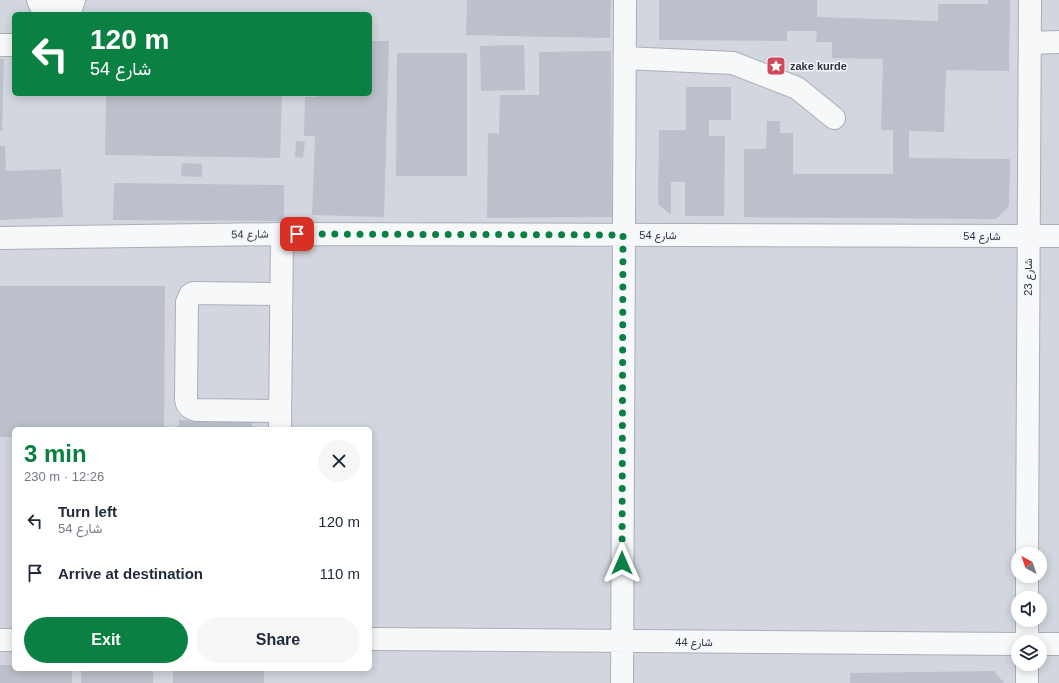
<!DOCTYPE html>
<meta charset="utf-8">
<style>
body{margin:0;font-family:Arial,Vazirmatn,sans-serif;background:#f6f6f7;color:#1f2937;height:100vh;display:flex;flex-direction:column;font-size:15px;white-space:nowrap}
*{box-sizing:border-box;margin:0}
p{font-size:13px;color:#747a83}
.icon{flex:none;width:22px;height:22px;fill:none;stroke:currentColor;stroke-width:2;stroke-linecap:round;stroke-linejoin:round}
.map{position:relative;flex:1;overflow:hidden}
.details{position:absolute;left:12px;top:427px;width:360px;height:244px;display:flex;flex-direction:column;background:#fff;border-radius:6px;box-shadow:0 2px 10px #0003}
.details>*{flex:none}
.guide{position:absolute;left:12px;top:12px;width:360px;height:84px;border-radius:6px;box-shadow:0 2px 10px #0003;background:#0b8043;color:#fff;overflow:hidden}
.needle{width:26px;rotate:320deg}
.fabs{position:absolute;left:1011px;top:547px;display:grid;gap:8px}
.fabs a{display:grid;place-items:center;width:36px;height:36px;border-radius:50%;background:#fff;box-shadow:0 2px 10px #0003;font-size:20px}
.pin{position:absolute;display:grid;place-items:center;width:34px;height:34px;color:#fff;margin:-17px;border-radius:8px;box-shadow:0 2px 6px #0006}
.me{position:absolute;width:44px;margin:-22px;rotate:0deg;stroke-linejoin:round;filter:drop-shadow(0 0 3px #0008)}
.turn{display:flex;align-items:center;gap:14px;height:84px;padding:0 12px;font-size:18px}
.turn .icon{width:52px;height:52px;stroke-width:2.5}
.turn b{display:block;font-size:28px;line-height:34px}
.round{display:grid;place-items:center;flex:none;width:42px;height:42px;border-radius:21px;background:#f6f6f7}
.summary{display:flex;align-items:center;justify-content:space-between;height:68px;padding:0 12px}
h1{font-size:24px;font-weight:700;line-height:30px;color:#0b8043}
.cta{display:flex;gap:8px;margin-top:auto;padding:8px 12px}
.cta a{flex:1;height:46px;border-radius:24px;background:#0b8043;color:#fff;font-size:16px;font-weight:700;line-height:46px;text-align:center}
.cta a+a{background:#f6f6f7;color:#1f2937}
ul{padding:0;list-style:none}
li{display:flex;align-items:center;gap:12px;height:52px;padding:0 12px}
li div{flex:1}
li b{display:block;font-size:15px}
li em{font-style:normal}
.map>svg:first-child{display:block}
.built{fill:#d2d6de;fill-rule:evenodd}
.building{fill:#bbc0ca}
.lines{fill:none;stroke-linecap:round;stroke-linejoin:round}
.minor-casing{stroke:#a9aeb7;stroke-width:24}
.minor{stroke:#f7f8fa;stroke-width:22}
.route{stroke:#0b8043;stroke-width:7;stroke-dasharray:0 12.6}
.labels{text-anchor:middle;stroke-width:3;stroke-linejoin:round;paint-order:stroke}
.poi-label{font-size:11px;font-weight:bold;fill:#2b3445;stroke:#f4f6f9;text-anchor:start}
.street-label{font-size:11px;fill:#2b3445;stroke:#f4f6f9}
</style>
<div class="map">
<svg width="1059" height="683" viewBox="0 0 1059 683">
<rect width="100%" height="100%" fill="#e4e7ec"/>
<path class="built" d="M0,0H1059V683H0ZM14,14H370V94H14ZM14,429H370V669H14ZM1018,554H1040V576H1018ZM1018,598H1040V620H1018ZM1018,642H1040V664H1018Z"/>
<path class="building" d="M467,0H611L610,38L466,35Z
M659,0H817V17L938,21V4H988V0H1010L1009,71L946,70L944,132L909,131V158L1010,159L1009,206L996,219L744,217V149H766L767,121H780V133H793V174H893V130H881L883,59L832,58V42H816L817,31H787V41L659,40Z
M370,41H389L384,217L312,215L315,136H304L305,97H318L319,94H370Z
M524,45L525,90L481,91L480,46Z
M611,51L612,217L487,218L488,133L499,134L500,95H539V52Z
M397,53H467V176H396Z
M0,59H4L2,131H0Z
M686,87H731V120H709V136H725L724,216H685V182H671V215L658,204L659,130H686Z
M106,94H282L280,158L105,155Z
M296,141L305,142L303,158L295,157Z
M0,146H5L6,171L61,169L63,217L0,220Z
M182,163L202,164V177L181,176Z
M114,183L284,185V221L113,220Z
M0,286H165L164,429H14V437H0Z
M179,420L252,422V429H179Z
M0,665H14V669H72V683H0Z
M81,669H153V683H81Z
M173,669H264V683H173Z
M994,671L1004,683H850V673Z"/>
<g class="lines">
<g class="minor-casing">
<path id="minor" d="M38,0L40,5L43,7L67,8L72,6L74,0
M1030,43L1059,42
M0,45H13
M625,58L733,63L797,88L834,118
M0,238L282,234L1059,236
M280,411L196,410C189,408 186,404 186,398L187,302L190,295L193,293L281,294
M280,429L282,234
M1027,554L1030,0
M1027,598V576
M370,639L1018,644
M0,640H14
M1027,642V620
M1040,644H1059
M622,683L625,0
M1027,683V664"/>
</g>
<use href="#minor" class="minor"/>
</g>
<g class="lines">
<path class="route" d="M297,234L623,235L622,563"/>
</g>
<defs>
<g id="sight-square" transform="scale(1)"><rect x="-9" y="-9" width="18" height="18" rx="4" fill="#d1495b" stroke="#f4f6f9"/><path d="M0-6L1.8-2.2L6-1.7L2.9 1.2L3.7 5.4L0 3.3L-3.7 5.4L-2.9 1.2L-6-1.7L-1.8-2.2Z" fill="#fff"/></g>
</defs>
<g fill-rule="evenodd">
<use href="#sight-square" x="776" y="66"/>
</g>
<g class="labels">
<g class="poi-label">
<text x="790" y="70">zake kurde</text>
</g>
<g class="street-label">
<text transform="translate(250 234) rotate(-1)" y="4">شارع 54</text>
<text x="658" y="239">شارع 54</text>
<text x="982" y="240">شارع 54</text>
<text transform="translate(1028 277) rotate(-90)" y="4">شارع 23</text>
<text x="694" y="646">شارع 44</text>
</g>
</g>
</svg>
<div class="fabs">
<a><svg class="needle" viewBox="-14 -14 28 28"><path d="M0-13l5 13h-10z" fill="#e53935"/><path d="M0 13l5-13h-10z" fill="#747a83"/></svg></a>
<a><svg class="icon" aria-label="sound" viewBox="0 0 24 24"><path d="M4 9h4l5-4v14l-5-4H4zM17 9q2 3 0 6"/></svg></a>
<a><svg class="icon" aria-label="layers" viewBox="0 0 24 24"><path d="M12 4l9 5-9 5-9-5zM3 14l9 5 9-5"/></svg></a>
</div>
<div class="pin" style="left:297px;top:234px;background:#d93025"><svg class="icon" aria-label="arrive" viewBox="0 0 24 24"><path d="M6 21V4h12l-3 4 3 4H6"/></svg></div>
<svg class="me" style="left:622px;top:563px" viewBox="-20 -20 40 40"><path d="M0-17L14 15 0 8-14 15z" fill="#0b8043" stroke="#fff" stroke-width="4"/></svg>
<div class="guide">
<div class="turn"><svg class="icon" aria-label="left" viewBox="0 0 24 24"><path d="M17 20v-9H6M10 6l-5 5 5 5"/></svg><div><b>120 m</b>شارع 54</div></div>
</div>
<section class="details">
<div class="summary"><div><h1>3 min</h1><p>230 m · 12:26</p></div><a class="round"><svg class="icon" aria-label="close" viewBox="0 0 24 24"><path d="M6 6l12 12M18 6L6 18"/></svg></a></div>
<ul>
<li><svg class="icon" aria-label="left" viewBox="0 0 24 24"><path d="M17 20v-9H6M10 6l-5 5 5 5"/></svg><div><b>Turn left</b><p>شارع 54</p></div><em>120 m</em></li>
<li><svg class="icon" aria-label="arrive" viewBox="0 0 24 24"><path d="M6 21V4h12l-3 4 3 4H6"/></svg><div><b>Arrive at destination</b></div><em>110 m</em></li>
</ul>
<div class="cta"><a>Exit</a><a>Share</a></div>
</section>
</div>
